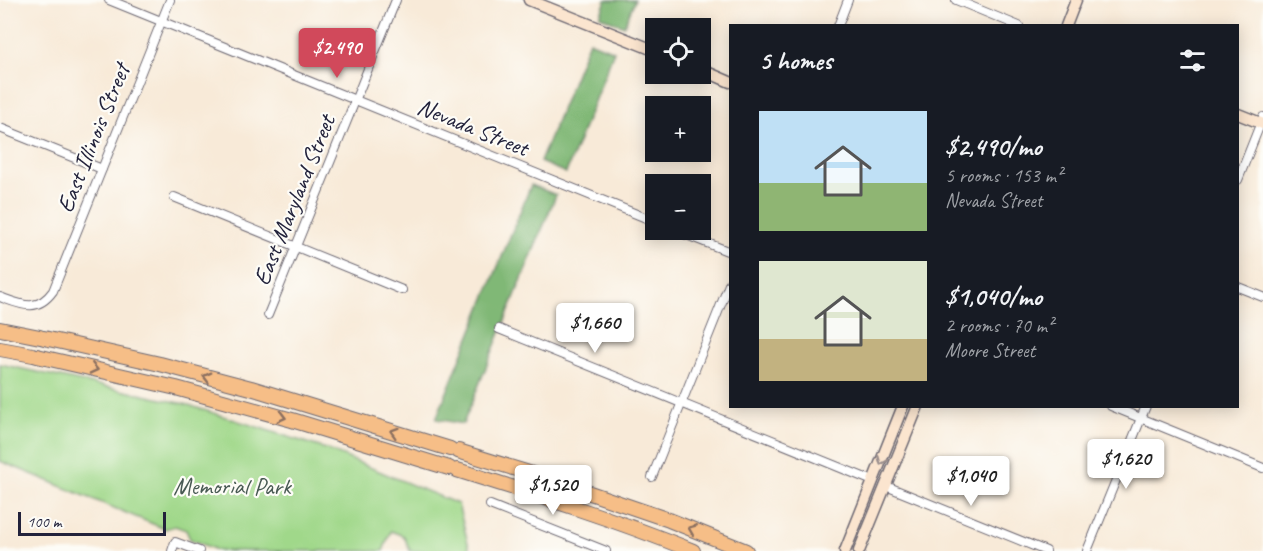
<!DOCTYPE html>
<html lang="en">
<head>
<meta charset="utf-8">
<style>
	:root { --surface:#171b24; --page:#20242c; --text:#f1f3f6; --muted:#9ea1a6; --accent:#d1495b }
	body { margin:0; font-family:Caveat,sans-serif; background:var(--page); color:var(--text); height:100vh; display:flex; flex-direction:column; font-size:22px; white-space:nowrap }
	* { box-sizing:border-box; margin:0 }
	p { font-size:20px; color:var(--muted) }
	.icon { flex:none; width:33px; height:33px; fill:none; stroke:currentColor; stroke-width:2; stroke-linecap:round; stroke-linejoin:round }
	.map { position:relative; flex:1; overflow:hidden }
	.details { position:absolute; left:729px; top:24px; width:510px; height:384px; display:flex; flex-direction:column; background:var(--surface); border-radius:0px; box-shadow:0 3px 15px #0003 }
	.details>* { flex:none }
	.fabs { position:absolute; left:645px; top:18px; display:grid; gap:12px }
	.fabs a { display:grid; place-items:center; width:66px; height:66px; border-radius:0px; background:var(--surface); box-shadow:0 3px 15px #0003; font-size:30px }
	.scale { position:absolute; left:18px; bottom:15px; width:148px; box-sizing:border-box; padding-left:6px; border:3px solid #22223b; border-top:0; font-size:16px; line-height:21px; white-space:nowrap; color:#22223b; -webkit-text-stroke:4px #fdfcf7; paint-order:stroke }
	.price { position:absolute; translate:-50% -51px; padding:0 14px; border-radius:6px; background:#fff; color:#222; font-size:20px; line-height:39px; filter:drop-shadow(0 2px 3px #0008) }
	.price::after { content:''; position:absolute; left:50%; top:36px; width:18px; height:14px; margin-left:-9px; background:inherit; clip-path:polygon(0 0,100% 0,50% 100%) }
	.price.active { background:var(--accent); color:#fff }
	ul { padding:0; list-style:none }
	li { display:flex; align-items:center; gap:18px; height:150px; padding:0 30px }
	li span { display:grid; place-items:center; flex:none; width:168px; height:120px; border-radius:0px; color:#555 }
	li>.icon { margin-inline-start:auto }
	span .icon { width:72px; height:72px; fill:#fffc; stroke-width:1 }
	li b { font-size:26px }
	h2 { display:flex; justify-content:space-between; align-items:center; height:72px; padding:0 30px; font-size:26px }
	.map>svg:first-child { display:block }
	.green { fill:#a0d88a; stroke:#617d62; stroke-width:1.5 }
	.forest { fill:#80b876; stroke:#516d58; stroke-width:1.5 }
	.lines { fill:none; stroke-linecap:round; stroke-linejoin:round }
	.street-casing { stroke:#6d6872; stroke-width:10 }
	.secondary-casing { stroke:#6d6872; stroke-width:13 }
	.highway-casing { stroke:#6d6872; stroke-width:16 }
	.street { stroke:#fff; stroke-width:8 }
	.secondary { stroke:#fbe5cf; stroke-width:10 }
	.highway { stroke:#f6be87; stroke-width:14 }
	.oneway { stroke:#8c7061 }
	.oneway2 { stroke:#998d8c }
	.labels { text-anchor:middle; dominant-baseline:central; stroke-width:4.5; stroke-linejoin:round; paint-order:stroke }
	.street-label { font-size:24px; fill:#22223b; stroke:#fdfcf7 }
	.park-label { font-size:24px; fill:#485953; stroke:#fdfcf7 }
</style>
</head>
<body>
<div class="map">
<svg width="1263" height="551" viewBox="0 0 1263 551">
	<rect width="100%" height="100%" fill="#fdfcf7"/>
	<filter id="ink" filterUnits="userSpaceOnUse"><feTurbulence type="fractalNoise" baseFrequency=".0167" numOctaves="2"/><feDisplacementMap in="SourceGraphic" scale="12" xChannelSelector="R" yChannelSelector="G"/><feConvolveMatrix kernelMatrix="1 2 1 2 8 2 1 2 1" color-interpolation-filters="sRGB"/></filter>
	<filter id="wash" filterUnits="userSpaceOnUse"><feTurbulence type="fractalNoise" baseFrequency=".008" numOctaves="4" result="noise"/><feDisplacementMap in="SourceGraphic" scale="24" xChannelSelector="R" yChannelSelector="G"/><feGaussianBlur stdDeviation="1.35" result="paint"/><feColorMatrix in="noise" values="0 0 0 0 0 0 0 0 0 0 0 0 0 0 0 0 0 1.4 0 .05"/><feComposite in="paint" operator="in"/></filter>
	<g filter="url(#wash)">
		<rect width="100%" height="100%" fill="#f8ead8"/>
		<polygon class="green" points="0,364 185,404 326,449 458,504 470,551 410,551 404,536 391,531 383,551 219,551 190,539 186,530 175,526 165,529 0,461"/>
		<g class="forest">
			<polygon points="606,0 635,0 624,26 600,16"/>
			<polygon points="589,41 614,51 566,173 540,162"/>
			<polygon points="531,185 556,195 463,424 436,419"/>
		</g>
	</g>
	<g filter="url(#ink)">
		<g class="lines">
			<defs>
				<g id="street">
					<polyline points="109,0 656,222"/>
					<polyline points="956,0 1019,26"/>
					<polyline points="838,26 848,0"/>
					<polyline points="0,128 102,169"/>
					<polyline points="1238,180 1263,117"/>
					<polyline points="174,197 402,290"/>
					<polyline points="674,230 730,252"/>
					<polyline points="1238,287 1263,297"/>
					<path d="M0,297c22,8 37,16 53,-6l117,-291"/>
					<polyline points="268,315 396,0"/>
					<polyline points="499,329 873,481"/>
					<polyline points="1111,406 1263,468"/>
					<polyline points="652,477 730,282"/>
					<polyline points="886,486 1046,551"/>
					<polyline points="490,505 606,551"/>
					<polyline points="172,551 175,542 199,551"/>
					<polyline points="1087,551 1146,406"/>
				</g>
				<g id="secondary">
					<polyline points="529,0 656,51"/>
					<polyline points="1066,26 1076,0"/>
					<polyline points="700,69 730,82"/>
					<polyline points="1238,114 1263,124"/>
					<polyline points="845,551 903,406"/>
					<polyline points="859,551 918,406"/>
				</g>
				<g id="highway">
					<polyline points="0,329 40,337"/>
					<polyline points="44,338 160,364 251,388 450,449"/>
					<polyline points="0,349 33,355"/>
					<polyline points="37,356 176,388 292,420 449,468"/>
					<polyline points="458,451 555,481 669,520 746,551"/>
					<path d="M457,470c80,25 160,50 236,81"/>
				</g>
			</defs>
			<use href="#street" class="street-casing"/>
			<use href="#secondary" class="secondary-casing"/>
			<use href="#highway" class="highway-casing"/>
			<use href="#street" class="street"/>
			<use href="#secondary" class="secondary"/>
			<use href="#highway" class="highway"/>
		</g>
		<defs><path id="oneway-chevron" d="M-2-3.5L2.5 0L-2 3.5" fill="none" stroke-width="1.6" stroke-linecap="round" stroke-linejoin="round" transform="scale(1.5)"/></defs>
		<g class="oneway">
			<use href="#oneway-chevron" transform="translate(94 369) rotate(13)"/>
			<use href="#oneway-chevron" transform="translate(207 377) rotate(-165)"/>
			<use href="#oneway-chevron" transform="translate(282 417) rotate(15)"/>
			<use href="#oneway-chevron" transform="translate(394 432) rotate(-163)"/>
			<use href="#oneway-chevron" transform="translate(692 529) rotate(-158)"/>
		</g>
		<use class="oneway2" href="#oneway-chevron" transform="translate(882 461) rotate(112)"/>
	</g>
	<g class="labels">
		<g class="street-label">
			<text transform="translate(473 127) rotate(22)">Nevada Street</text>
			<text transform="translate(93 138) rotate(-68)">East Illinois Street</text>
			<text transform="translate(294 200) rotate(-68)">East Maryland Street</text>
		</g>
		<g class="park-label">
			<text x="232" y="486">Memorial Park</text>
		</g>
	</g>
</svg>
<div class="fabs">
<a><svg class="icon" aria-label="locate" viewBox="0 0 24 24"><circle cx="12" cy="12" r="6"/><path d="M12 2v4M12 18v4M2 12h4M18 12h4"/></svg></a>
<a>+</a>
<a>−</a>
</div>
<div class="scale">100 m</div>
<b class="price active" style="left:337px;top:79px">$2,490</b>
<b class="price" style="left:595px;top:354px">$1,660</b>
<b class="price" style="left:1126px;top:490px">$1,620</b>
<b class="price" style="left:971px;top:507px">$1,040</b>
<b class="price" style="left:553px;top:516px">$1,520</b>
<section class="details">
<h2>5 homes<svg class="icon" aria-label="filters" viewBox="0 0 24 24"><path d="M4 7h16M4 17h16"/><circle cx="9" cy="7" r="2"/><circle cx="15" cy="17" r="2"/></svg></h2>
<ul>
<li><span style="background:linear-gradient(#bfe0f5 60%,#8fb573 0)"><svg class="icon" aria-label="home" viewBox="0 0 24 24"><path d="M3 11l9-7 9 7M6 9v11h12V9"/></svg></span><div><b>$2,490/mo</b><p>5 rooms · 153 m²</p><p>Nevada Street</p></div></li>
<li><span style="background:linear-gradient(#dfe7d0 65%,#c2b280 0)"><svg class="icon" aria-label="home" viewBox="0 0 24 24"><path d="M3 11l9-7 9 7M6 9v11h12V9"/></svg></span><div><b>$1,040/mo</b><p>2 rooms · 70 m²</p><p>Moore Street</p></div></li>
</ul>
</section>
</div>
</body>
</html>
